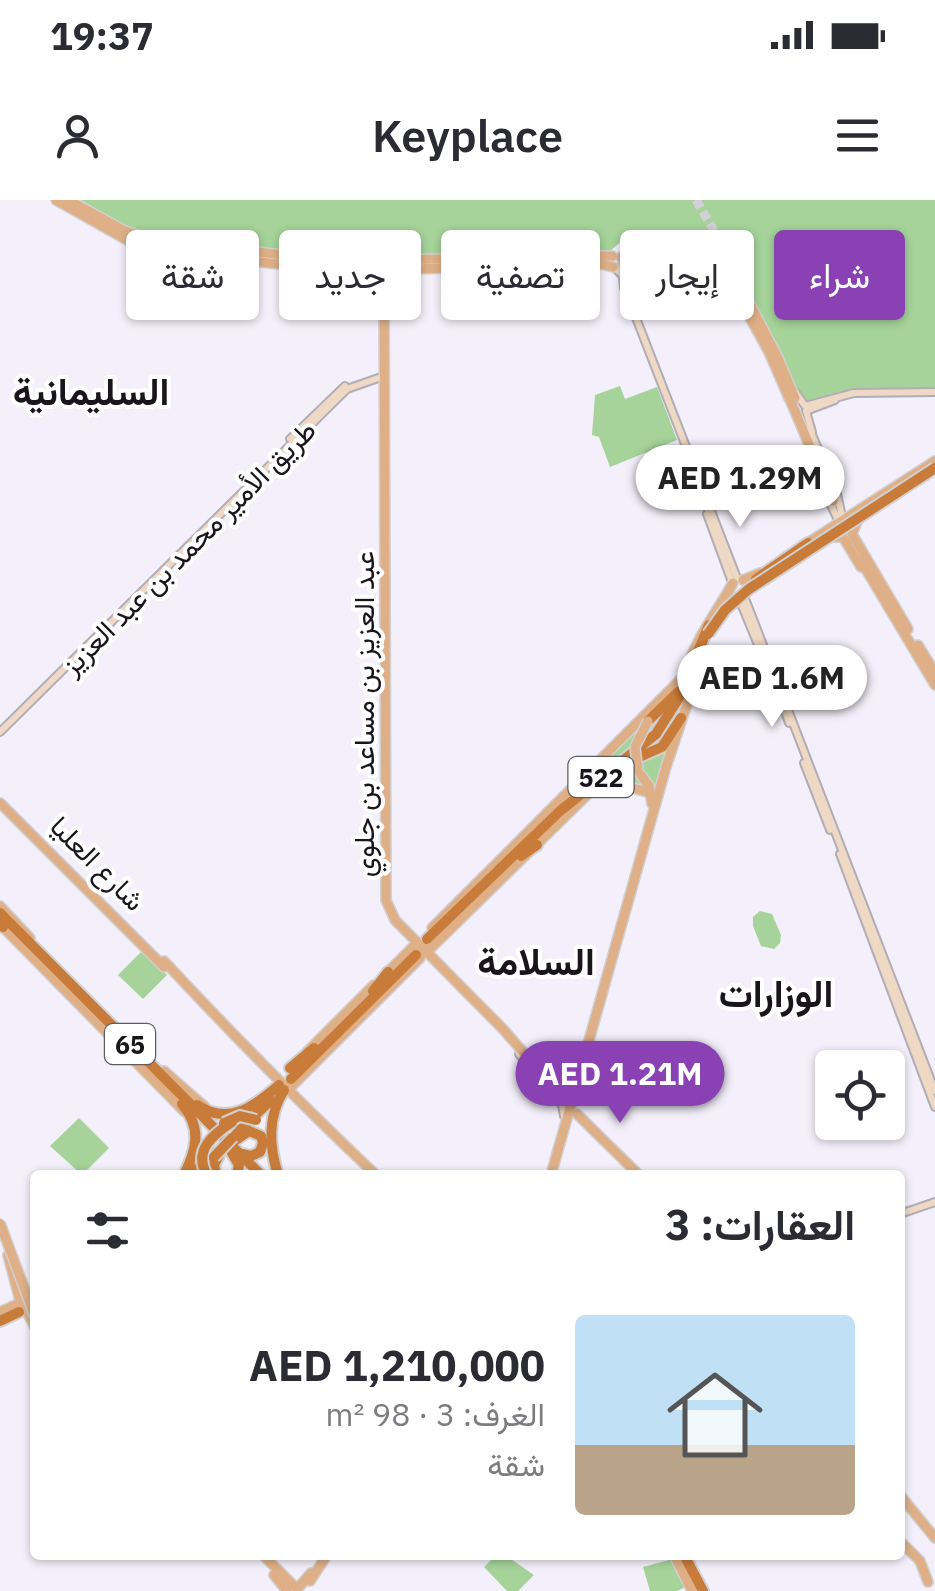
<!DOCTYPE html>
<html lang="ar">
<head>
<meta charset="utf-8">
<style>
	:root { --surface:#fff; --page:#f7f7f7; --text:#2b2b33; --muted:#7c7c81; --accent:#8941b4 }
	body { margin:0; font-family:"IBM Plex Sans",Vazirmatn,sans-serif; background:var(--page); color:var(--text); direction:rtl; height:100vh; display:flex; flex-direction:column; font-size:38px; white-space:nowrap }
	* { box-sizing:border-box; margin:0 }
	p { font-size:32px; color:var(--muted) }
	.icon { flex:none; width:55px; height:55px; fill:none; stroke:currentColor; stroke-width:2; stroke-linecap:round; stroke-linejoin:round }
	.map { position:relative; flex:1; overflow:hidden; direction:ltr }
	.details { position:absolute; left:30px; top:970px; width:875px; height:390px; display:flex; flex-direction:column; background:var(--surface); border-radius:10px; box-shadow:0 2px 8px #0004; direction:rtl }
	.details>* { flex:none }
	.hud { position:absolute; left:30px; top:30px; width:875px; height:90px; direction:rtl; display:flex; gap:20px }
	.fabs { position:absolute; left:815px; top:850px; display:grid; gap:20px }
	.fabs a { display:grid; place-items:center; width:90px; height:90px; border-radius:10px; background:var(--surface); box-shadow:0 2px 8px #0004; font-size:50px }
	.price { position:absolute; translate:-50% -85px; padding:0 22px; border-radius:35px; background:#fff; color:#222; font-size:32px; line-height:65px; filter:drop-shadow(0 2px 5px #0008) }
	.price::after { content:''; position:absolute; left:50%; top:60px; width:30px; height:22px; margin-left:-15px; background:inherit; clip-path:polygon(0 0,100% 0,50% 100%) }
	.price.current { background:var(--accent); color:#fff }
	ul { padding:0; list-style:none }
	li { display:flex; align-items:center; gap:30px; height:250px; padding:0 50px }
	li span { display:grid; place-items:center; flex:none; width:280px; height:200px; border-radius:10px; color:#555 }
	li>.icon { margin-inline-start:auto }
	span .icon { width:120px; height:120px; fill:#fffc; stroke-width:1 }
	li b { font-size:42px }
	h2 { display:flex; justify-content:space-between; align-items:center; height:120px; padding:0 50px; font-size:42px }
	.tag { padding:0 35px; border-radius:10px; background:var(--surface); box-shadow:0 2px 8px #0004; font-size:35px; line-height:90px }
	.tag.current { background:var(--accent); color:#fff }
	.status { display:flex; justify-content:space-between; align-items:center; height:70px; padding:0 50px; background:var(--surface); direction:ltr }
	.status svg { height:28px; fill:currentColor }
	header { display:flex; justify-content:space-between; align-items:center; height:130px; padding:0 50px; background:var(--surface); font-size:45px; font-weight:600 }
	.map>svg:first-child { display:block }
	.green { fill:#a5d399 }
	.lines { fill:none; stroke-linecap:round; stroke-linejoin:round }
	.primary-tunnel { stroke:#d3cfd9; stroke-width:9; stroke-dasharray:9 4.5; stroke-linecap:butt }
	.secondary-casing { stroke:#b0adb7; stroke-width:10 }
	.primary-casing { stroke:#d1d0d1; stroke-width:12 }
	.motorway-casing { stroke:#d1d0d1; stroke-width:14 }
	.secondary { stroke:#efd8c4; stroke-width:6 }
	.primary { stroke:#dfb088; stroke-width:9 }
	.motorway { stroke:#c97c39; stroke-width:10 }
	.primary-bridge-casing { stroke:#d1d0d1; stroke-width:12; stroke-linecap:butt }
	.motorway-bridge-casing { stroke:#d1d0d1; stroke-width:14; stroke-linecap:butt }
	.primary-bridge { stroke:#dfb088; stroke-width:9 }
	.motorway-bridge { stroke:#c97c39; stroke-width:10 }
	.labels { text-anchor:middle; dominant-baseline:central; stroke-width:8; stroke-linejoin:round; paint-order:stroke }
	.shield { fill:#fff; stroke:#5d5c5f; stroke-width:2.5 }
	.shield-label { font-size:25px; font-weight:bold; fill:#18161a }
	.street-label { font-size:28px; fill:#18161a; stroke:#fff }
	.district-label { font-size:38px; font-weight:bold; fill:#18161a; stroke:#fff }
</style>
</head>
<body>
<div class="status"><b>19:37</b><svg viewBox="0 0 49 12"><path d="M0 12V9h3v3zM5 12V6h3v6zM10 12V3h3v9zM15 12V0h3v12zM26 1h20v11H26zM47 4h2v5h-2z"/></svg></div>
<header><svg class="icon" aria-label="menu" viewBox="0 0 24 24"><path d="M4 6h16M4 12h16M4 18h16"/></svg>Keyplace<svg class="icon" aria-label="person" viewBox="0 0 24 24"><circle cx="12" cy="8" r="4"/><path d="M4 21q1-7 8-7t8 7"/></svg></header>
<div class="map">
<svg width="935" height="1391" viewBox="0 0 935 1391">
	<rect width="100%" height="100%" fill="#f4f0fb"/>
	<g class="green">
		<polygon points="81,0 935,0 935,190 863,190 802,203 778,145 751,98 743,73 718,49 704,52 675,43 638,47 626,37 607,54 395,57 394,54 351,58 152,34 129,28"/>
		<polygon points="620,186 625,199 657,187 677,240 610,267 599,237 592,235 595,195"/>
		<polygon points="680,491 655,592 606,579 579,586"/>
		<polygon points="760,711 772,714 781,735 780,743 774,749 761,746 753,726 753,717"/>
		<polygon points="143,750 167,775 143,799 118,775"/>
		<polygon points="79,918 109,948 82,975 50,946"/>
		<polygon points="496,1355 505,1355 534,1375 518,1391 507,1391 484,1367"/>
		<polygon points="673,1359 688,1386 677,1391 650,1391 643,1367"/>
	</g>
	<g class="lines">
		<polyline class="primary-tunnel" points="696,0 716,34 733,80"/>
		<defs>
			<g id="secondary">
				<polyline points="203,50 304,62"/>
				<polyline points="641,59 629,74 631,105 737,378"/>
				<polyline points="392,64 459,63"/>
				<polyline points="615,68 623,76 624,88"/>
				<polyline points="796,193 805,206 854,193 935,192"/>
				<polyline points="810,230 837,294 843,321"/>
				<polyline points="812,232 806,211 835,200"/>
				<polyline points="290,239 345,186"/>
				<polyline points="684,250 711,317"/>
				<polyline points="826,295 840,324"/>
				<polyline points="707,314 733,385"/>
				<polyline points="740,401 768,469"/>
				<polyline points="746,401 935,891"/>
				<polyline points="773,478 789,523"/>
				<polyline points="0,532 347,189 384,176"/>
				<polyline points="804,563 830,630"/>
				<polyline points="840,654 935,907"/>
				<polyline points="519,854 562,905 564,916"/>
				<polyline points="900,1014 935,1002"/>
			</g>
			<g id="primary">
				<polyline points="56,0 129,41 172,50 269,63 320,68 410,69 601,64 613,67"/>
				<polyline points="68,0 125,31 146,38 330,61 612,56"/>
				<polyline points="706,55 730,63 743,82"/>
				<polyline points="621,57 643,53"/>
				<polyline points="623,63 676,50 717,64 727,76 769,152 789,198"/>
				<polyline points="396,68 387,70 384,75 386,700 395,720 503,829 563,898"/>
				<polyline points="737,79 778,158 795,198"/>
				<polyline points="788,195 833,301"/>
				<polyline points="858,319 852,334 908,429"/>
				<polyline points="830,337 843,337 861,367"/>
				<polyline points="803,346 935,261"/>
				<polyline points="861,361 935,485"/>
				<polyline points="743,380 760,373"/>
				<polyline points="918,445 935,473"/>
				<path d="M687,467c13,-36 29,-53 46,-84"/>
				<polyline points="638,571 649,586 652,604"/>
				<polyline points="598,584 607,581 647,592 652,596"/>
				<polyline points="0,603 164,767"/>
				<polyline points="0,706 30,738"/>
				<polyline points="0,724 185,912"/>
				<polyline points="432,728 682,478"/>
				<polyline points="421,748 431,748 587,595"/>
				<path d="M164,761c69,74 139,145 212,214"/>
				<polyline points="385,775 413,747 422,750"/>
				<polyline points="307,852 374,785"/>
				<polyline points="164,871 205,907"/>
				<polyline points="287,886 291,887 420,758 421,753"/>
				<polyline points="577,914 639,975"/>
				<polyline points="551,975 666,567 697,474"/>
				<polyline points="8,1055 19,1097 35,1127"/>
				<polyline points="0,1112 24,1101"/>
				<polyline points="900,1295 935,1338"/>
				<polyline points="900,1341 920,1361 928,1382"/>
				<polyline points="263,1355 295,1387 299,1387 311,1373"/>
				<polyline points="674,1355 692,1391"/>
				<polyline points="274,1375 287,1391"/>
				<polyline points="310,1381 327,1355"/>
			</g>
			<g id="motorway">
				<polyline points="756,379 808,343"/>
				<polyline points="695,479 699,460"/>
				<polyline points="648,521 678,492"/>
				<polyline points="630,561 662,547 681,518"/>
				<polyline points="521,656 537,645"/>
				<polyline points="0,713 261,975"/>
				<polyline points="0,723 3,727"/>
				<polyline points="427,739 560,611 656,534 680,496 709,425"/>
				<polyline points="373,791 388,772"/>
				<polyline points="290,868 314,848"/>
				<polyline points="291,879 416,755"/>
				<path d="M182,904c20,24 15,45 2,71"/>
				<path d="M197,905c31,21 57,2 82,-20"/>
				<polyline points="237,933 271,900"/>
				<polyline points="234,941 249,931 261,936 263,943 260,952 251,956 242,954"/>
				<polyline points="232,953 239,965 237,975"/>
				<polyline points="190,975 212,954"/>
				<polyline points="216,975 214,965 219,955"/>
				<path d="M278,975c-9,-29 -11,-58 6,-85"/>
				<polyline points="34,1100 35,1099"/>
				<polyline points="0,1121 19,1112"/>
				<polyline points="684,1355 703,1391"/>
			</g>
		</defs>
		<use href="#secondary" class="secondary-casing"/>
		<use href="#primary" class="primary-casing"/>
		<use href="#motorway" class="motorway-casing"/>
		<use href="#secondary" class="secondary"/>
		<use href="#primary" class="primary"/>
		<use href="#motorway" class="motorway"/>
		<defs>
			<g id="primary-bridge">
				<polyline points="638,571 635,547 648,521"/>
				<polyline points="0,1023 35,1117"/>
			</g>
			<g id="motorway-bridge">
				<polyline points="708,434 725,410 749,389 935,268"/>
				<polyline points="224,923 240,916 256,920"/>
				<polyline points="214,957 233,937"/>
				<path d="M207,975c-14,-24 5,-40 25,-53"/>
			</g>
		</defs>
		<use href="#primary-bridge" class="primary-bridge-casing"/>
		<use href="#motorway-bridge" class="motorway-bridge-casing"/>
		<use href="#primary-bridge" class="primary-bridge"/>
		<use href="#motorway-bridge" class="motorway-bridge"/>
	</g>
	<g class="labels">
		<g class="shield">
			<rect x="568.5" y="557" width="65" height="40" rx="8"/>
			<rect x="105" y="824" width="50" height="40" rx="8"/>
		</g>
		<g class="shield-label">
			<text x="601" y="577">522</text>
			<text x="130" y="844">65</text>
		</g>
		<g class="street-label">
			<text transform="translate(188 347) rotate(-45)">طريق الأمير محمد بن عبد العزيز</text>
			<text transform="translate(363 514) rotate(-90)">عبد العزيز بن مساعد بن جلوي</text>
			<text transform="translate(98 663) rotate(45)">شارع العليا</text>
		</g>
		<g class="district-label">
			<text x="91" y="190">السليمانية</text>
			<text x="536" y="760">السلامة</text>
			<text x="776" y="792">الوزارات</text>
		</g>
	</g>
</svg>
<div class="fabs">
<a><svg class="icon" aria-label="locate" viewBox="0 0 24 24"><circle cx="12" cy="12" r="6"/><path d="M12 2v4M12 18v4M2 12h4M18 12h4"/></svg></a>
</div>
<b class="price" style="left:740px;top:330px">AED 1.29M</b>
<b class="price" style="left:772px;top:530px">AED 1.6M</b>
<b class="price current" style="left:620px;top:926px">AED 1.21M</b>
<div class="hud">
<a class="tag current">شراء</a>
<a class="tag">إيجار</a>
<a class="tag">تصفية</a>
<a class="tag">جديد</a>
<a class="tag">شقة</a>
</div>
<section class="details">
<h2>العقارات: 3<svg class="icon" aria-label="filters" viewBox="0 0 24 24"><path d="M4 7h16M4 17h16"/><circle cx="9" cy="7" r="2"/><circle cx="15" cy="17" r="2"/></svg></h2>
<ul>
<li><span style="background:linear-gradient(#bfe0f5 65%,#b9a48a 0)"><svg class="icon" aria-label="home" viewBox="0 0 24 24"><path d="M3 11l9-7 9 7M6 9v11h12V9"/></svg></span><div><b>AED 1,210,000</b><p>الغرف: 3 · 98 m²</p><p>شقة</p></div></li>
</ul>
</section>
</div>
</body>
</html>
